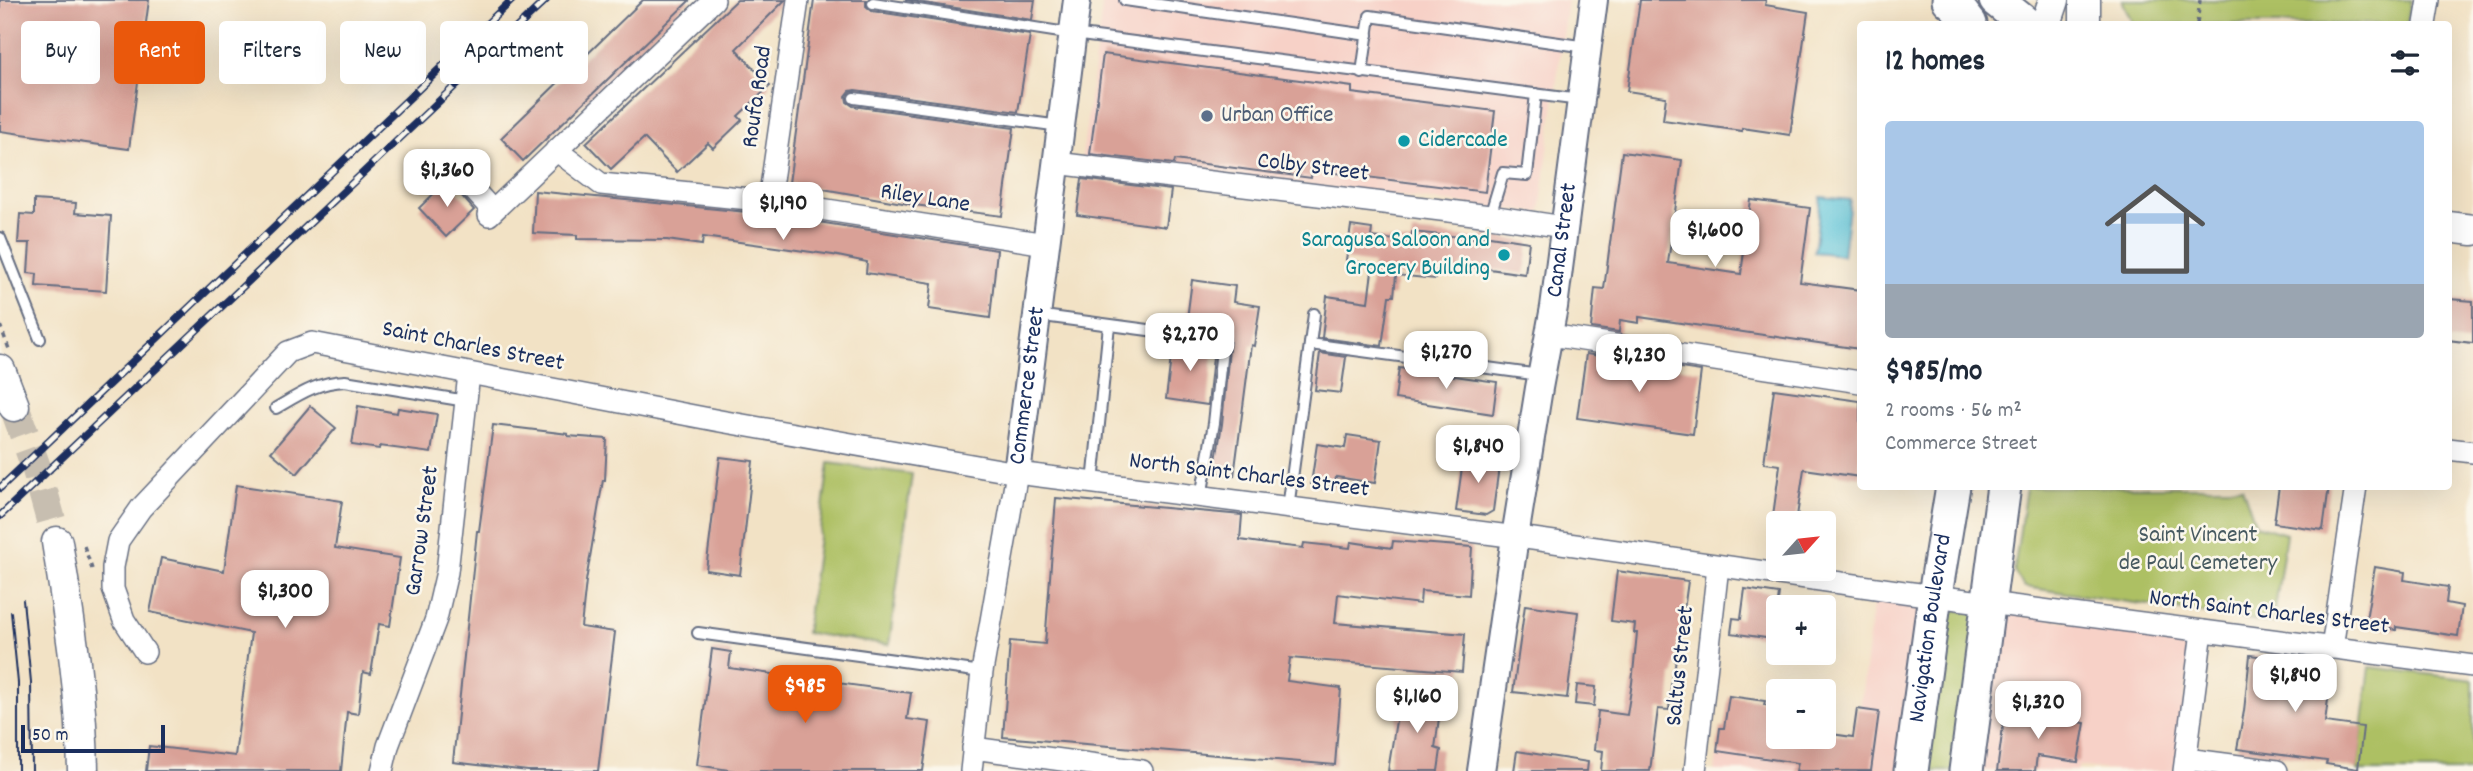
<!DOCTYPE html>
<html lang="en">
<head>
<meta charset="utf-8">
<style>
	:root { --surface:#fff; --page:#f2f2f3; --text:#1f2937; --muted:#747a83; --accent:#ea580c }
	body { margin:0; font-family:Dekko,sans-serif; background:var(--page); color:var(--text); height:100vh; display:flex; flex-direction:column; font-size:26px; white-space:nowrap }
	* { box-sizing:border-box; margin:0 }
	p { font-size:23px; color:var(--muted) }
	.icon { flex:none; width:38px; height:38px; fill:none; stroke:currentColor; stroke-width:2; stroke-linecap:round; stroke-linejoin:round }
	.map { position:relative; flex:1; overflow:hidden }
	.drawer { position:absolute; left:1857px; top:21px; width:595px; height:469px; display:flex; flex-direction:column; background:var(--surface); border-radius:7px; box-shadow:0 7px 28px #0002 }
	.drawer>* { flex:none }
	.hud { position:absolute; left:21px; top:21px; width:665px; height:63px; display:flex; gap:14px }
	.needle { width:46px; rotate:63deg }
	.fabs { position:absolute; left:1766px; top:511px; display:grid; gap:14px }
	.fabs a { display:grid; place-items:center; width:70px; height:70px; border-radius:7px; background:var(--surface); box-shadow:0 7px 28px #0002; font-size:35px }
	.scale { position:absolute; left:21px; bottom:18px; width:144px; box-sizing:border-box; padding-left:7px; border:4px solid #1b2f5e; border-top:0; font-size:19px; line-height:24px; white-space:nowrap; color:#1b2f5e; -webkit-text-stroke:5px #fbf7ec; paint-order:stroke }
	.price { position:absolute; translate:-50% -60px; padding:0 16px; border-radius:14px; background:#fff; color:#222; font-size:23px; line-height:46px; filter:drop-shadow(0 2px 4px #0008) }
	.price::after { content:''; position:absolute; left:50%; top:42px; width:21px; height:16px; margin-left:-10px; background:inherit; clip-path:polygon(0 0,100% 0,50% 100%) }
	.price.active { background:var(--accent); color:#fff }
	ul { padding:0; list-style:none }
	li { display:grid; align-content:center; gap:14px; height:371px; padding:0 28px }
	li span { display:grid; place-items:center; height:217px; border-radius:7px; color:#555 }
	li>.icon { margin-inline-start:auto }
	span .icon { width:126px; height:126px; fill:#fffc; stroke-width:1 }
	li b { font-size:30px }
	h2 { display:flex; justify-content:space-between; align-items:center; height:84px; padding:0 28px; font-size:30px }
	.chip { padding:0 24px; border-radius:7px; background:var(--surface); box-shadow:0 7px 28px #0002; font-size:24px; line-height:63px }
	.chip.active { background:var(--accent); color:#fff }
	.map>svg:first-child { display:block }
	.built { fill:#f7d1c7 }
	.green { fill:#adc064; stroke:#647861; stroke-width:2 }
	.water { fill:#5dc5da; stroke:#3c7a9c; stroke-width:2 }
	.building { fill:#d9a197 }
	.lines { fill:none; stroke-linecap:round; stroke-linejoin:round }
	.secondary-tunnel { stroke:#c7beb0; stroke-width:30; stroke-dasharray:30 15; stroke-linecap:butt }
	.service-casing { stroke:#666e82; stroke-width:14 }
	.minor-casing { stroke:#666e82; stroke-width:24 }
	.tertiary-casing { stroke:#666e82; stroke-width:30 }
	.secondary-casing { stroke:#666e82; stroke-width:33 }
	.primary-casing { stroke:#666e82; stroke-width:37 }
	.path { stroke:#666e82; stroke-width:3.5; stroke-dasharray:5 5; stroke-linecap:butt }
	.service { stroke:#fff; stroke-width:10 }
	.minor { stroke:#fff; stroke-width:21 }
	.tertiary { stroke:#fff; stroke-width:26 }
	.secondary { stroke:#fff; stroke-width:30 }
	.primary { stroke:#fff; stroke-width:33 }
	.tram { stroke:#1b2f5e; stroke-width:2 }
	.rail-casing { stroke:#1b2f5e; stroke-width:8 }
	.rail { stroke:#fbf7ec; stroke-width:5; stroke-dasharray:16; stroke-linecap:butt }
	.service-dot { fill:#5c6f8a; stroke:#fbf7ec; stroke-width:2.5 }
	.culture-dot { fill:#0f9aa8; stroke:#fbf7ec; stroke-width:2.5 }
	.labels { text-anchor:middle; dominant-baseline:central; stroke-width:5; stroke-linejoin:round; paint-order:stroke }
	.street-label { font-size:24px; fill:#1b2f5e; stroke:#fbf7ec }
	.service-label { font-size:24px; fill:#4e5e75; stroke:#fbf7ec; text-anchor:start }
	.culture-label { font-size:24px; fill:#0d838f; stroke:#fbf7ec; text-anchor:start }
	.park-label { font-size:24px; fill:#475a60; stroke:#fbf7ec }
</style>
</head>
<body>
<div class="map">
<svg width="2473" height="771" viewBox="0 0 2473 771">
	<rect width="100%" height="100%" fill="#fbf7ec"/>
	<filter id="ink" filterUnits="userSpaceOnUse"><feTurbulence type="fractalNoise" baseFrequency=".0143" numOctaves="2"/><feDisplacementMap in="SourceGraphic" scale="14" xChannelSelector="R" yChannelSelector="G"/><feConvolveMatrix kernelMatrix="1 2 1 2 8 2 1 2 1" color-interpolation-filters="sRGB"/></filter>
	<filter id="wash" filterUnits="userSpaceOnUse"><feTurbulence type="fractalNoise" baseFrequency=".00686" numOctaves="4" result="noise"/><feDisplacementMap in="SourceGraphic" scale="28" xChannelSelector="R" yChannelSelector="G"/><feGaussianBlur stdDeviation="1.57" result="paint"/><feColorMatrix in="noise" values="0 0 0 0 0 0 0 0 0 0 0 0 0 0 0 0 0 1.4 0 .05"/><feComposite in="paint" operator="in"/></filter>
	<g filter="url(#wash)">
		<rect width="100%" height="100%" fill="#f2e2c5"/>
		<g class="built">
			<polygon points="1103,0 1567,0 1540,213 1082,158"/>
			<polygon points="1874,597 2192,637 2176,771 2115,771 2079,766 2078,771 1715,771 1720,728 1778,734 1778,737 1824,737 1824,733 1853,737 1857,709 1860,709"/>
		</g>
		<g class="green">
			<polygon points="2122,0 2411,0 2407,24 2129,24 2132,22"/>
			<polygon points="829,463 912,474 889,645 806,633"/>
			<polygon points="2026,487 2242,487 2256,525 2286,534 2273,623 2025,587 2014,572"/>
			<polygon points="1940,608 1977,613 1957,771 1919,771"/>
			<polygon points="2370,667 2473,680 2473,771 2357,771"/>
		</g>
		<polygon class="water" points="1821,197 1850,200 1843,255 1814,252"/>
		<g id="blocks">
			<g class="building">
				<polygon points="0,0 149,0 129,149 0,131"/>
				<polygon points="643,0 690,0 523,161 501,138"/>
				<polygon points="737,0 785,0 736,49 770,86 738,116 742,120 713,148 708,143 677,172 644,138 611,169 586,143"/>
				<polygon points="814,0 866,0 866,6 872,11 1030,35 1018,112 855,90 850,91 846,96 847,102 853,106 1014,128 1002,216 914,205 789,183"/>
				<polygon points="905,0 1035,0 1032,20"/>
				<polygon points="1640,0 1766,0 1765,5 1808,12 1790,135 1742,128 1742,131 1663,120 1666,97 1627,91"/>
				<polygon points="1103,54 1352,87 1352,93 1495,111 1485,192 1312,170 1311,178 1175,160 1174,164 1090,154"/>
				<polygon points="1622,152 1682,160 1668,263 1741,274 1751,200 1810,208 1800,282 1860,290 1860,349 1639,317 1639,323 1620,320 1619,332 1591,328 1595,288 1604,289"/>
				<polygon points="1082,179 1171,190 1166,227 1077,215"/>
				<polygon points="448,180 474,210 446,237 419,208"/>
				<polygon points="535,191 767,214 997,250 990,318 929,309 932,283 866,273 867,262 833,255 703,237 702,245 667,240 577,239 577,235 533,233"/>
				<polygon points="34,200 76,203 75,213 111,216 106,291 36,286 37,274 28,273 30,243 18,243 20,214 34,215"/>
				<polygon points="1351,226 1372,229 1371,237 1411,242 1412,232 1482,239 1483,235 1529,242 1525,274 1461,265 1460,274 1436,270 1435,279 1396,275 1394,296 1389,296 1382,346 1322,338 1327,296 1368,302 1373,264 1346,260"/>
				<polygon points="1192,280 1235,286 1233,302 1260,306 1254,346 1251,345 1234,476 1214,472 1222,424 1230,338 1224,332 1186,327"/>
				<polygon points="2449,299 2473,301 2473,343 2448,340"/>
				<polygon points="1173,341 1214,347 1208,405 1166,399"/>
				<polygon points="1320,353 1346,357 1341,393 1315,390"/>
				<polygon points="1586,354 1701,371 1693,434 1577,418"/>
				<polygon points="1399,368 1497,382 1493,414 1395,399"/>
				<polygon points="1774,389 1860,401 1860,477 1804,469 1796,523 1772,523 1780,465 1764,463"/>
				<polygon points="310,406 336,428 297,474 271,452"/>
				<polygon points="358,406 397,413 398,408 437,414 431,453 380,446 379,449 352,445"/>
				<polygon points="493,425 568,434 568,436 607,439 605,480 603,480 586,581 581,627 615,632 598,771 528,771 453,762 477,531 479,531"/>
				<polygon points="1347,435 1381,440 1375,483 1336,477 1334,487 1311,484 1317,444 1345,448"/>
				<polygon points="1464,453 1500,459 1493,511 1486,515 1456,511"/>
				<polygon points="720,457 753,461 740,575 706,570"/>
				<polygon points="236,485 342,501 335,548 400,558 390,626 379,624 371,674 363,672 358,714 347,712 341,771 146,771 149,746 235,756 251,633 150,612 161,558 224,571"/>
				<polygon points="2279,486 2329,486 2323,530 2274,523"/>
				<polygon points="1056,498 1242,515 1240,540 1267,544 1303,548 1304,543 1350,548 1351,542 1392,548 1393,541 1472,547 1469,595 1421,591 1420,604 1338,594 1335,623 1465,634 1462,672 1290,658 1287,681 1341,688 1335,765 1003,737 1010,641 1045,644"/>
				<polygon points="2375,567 2405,572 2404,580 2448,587 2446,603 2462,606 2458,636 2396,627 2396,630 2365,625"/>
				<polygon points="1617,571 1688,581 1680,639 1678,638 1674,675 1672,675 1669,710 1658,709 1650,771 1601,771 1603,751 1594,750 1598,711 1627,715 1632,683 1637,633 1634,633 1635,624 1611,621"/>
				<polygon points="1745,589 1779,594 1773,639 1731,633 1733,618 1741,619"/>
				<polygon points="1525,605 1578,612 1567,698 1513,692"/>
				<polygon points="712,649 731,652 729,668 911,693 907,719 930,722 923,771 735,771 697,765"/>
				<polygon points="2250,655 2304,662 2303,665 2332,669 2325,722 2363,727 2358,769 2326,764 2327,761 2237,749 2244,711"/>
				<polygon points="1577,685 1596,687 1594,706 1575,704"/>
				<polygon points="1400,696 1448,703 1446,718 1439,718 1435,748 1441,750 1438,771 1388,771"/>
				<polygon points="1729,696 1765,701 1764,705 1778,707 1778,737 1824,737 1824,733 1853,737 1857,709 1879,712 1871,771 1796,771 1798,763 1717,751 1720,728 1724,728"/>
				<polygon points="2005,712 2085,723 2078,762 2037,756 2035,771 1997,771"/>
				<polygon points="1517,751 1588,762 1587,771 1514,771"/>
			</g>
		</g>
	</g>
	<g filter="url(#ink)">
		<use href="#blocks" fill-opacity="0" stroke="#666e82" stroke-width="2"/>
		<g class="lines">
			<polyline class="secondary-tunnel" points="14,406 37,470 57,542"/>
			<defs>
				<g id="service">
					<polyline points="1125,0 1368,35"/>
					<polyline points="873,3 1073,34 1580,100"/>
					<polyline points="1362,73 1370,16 1587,47"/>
					<polyline points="854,98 1060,126"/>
					<polyline points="1490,216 1503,173 1527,175 1536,94"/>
					<polyline points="0,238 40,339"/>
					<polyline points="1036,315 1223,340 1214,423 1201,497"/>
					<polyline points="1310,344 1540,375"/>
					<path d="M276,408c24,-14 42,-26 69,-27l121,20"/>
					<polyline points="1093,483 1109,325"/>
					<polyline points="1288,508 1314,314"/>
					<polyline points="698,633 982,672"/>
				</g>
				<g id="minor">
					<polyline points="2425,24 2429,0"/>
					<polyline points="556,150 601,184 769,201 1046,244"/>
					<polyline points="1056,163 1490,216 1564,227"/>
					<polyline points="461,176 493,211"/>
					<polyline points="769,201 798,0"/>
					<polyline points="489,215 714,0"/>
					<polyline points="1550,335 1860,382"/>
					<polyline points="2448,449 2473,452"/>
					<polyline points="2332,648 2356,486"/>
					<polyline points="145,652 124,620 113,589 113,567 118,541 141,508 288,352 312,343 720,421 1017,473 1533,539 1904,592 2473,666"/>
					<polyline points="973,748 1142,771"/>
					<polyline points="2186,759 2277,771"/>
					<polyline points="382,771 388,746 436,619 447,572 469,374"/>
					<polyline points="971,771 982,672 1017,473"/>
					<polyline points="1695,771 1718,566"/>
					<polyline points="2184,771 2202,631"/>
				</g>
				<g id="tertiary">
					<path id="s1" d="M1017,473l60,-473"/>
					<path id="s2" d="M1481,771l34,-234 24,-149 15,-81 40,-307"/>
				</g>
				<g id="secondary">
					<polyline points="2085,0 2085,24"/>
					<polyline points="2046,24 2054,0"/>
					<polyline points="2448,227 2473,230"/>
					<polyline points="0,370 14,406"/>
					<path d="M57,542c12,76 25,152 26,229"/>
				</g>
				<g id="primary">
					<polyline points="1949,0 1956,6 1970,24"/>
					<polyline points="1996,0 2026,24"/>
					<path id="s3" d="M1911,771l24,-176 18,-109"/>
					<polyline points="1966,771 2004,486"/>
				</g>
			</defs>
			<use href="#service" class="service-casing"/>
			<use href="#minor" class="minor-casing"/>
			<use href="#tertiary" class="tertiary-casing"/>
			<use href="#secondary" class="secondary-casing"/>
			<use href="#primary" class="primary-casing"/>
			<g class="path">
				<polyline points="2197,24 2200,0"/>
				<polyline points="0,325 9,349"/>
				<polyline points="84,546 92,569"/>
			</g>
			<use href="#service" class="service"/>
			<use href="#minor" class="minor"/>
			<use href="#tertiary" class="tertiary"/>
			<use href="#secondary" class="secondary"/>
			<use href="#primary" class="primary"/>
			<g class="tram">
				<polyline points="23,600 31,682 32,771"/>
				<polyline points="11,612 18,683 18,771"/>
			</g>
			<defs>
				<g id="rail">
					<polyline points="0,488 512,0"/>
					<polyline points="0,516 546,0"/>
				</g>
			</defs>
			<use href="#rail" class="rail-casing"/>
			<use href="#rail" class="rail"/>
		</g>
	</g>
	<circle class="service-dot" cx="1207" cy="116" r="7"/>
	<g class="culture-dot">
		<circle cx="1404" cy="141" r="7"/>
		<circle cx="1504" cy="255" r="7"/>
	</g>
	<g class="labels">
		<g class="street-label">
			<text transform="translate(758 97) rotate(-82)">Roufa Road</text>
			<text transform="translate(1313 168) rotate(7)">Colby Street</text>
			<text transform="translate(925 199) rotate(9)">Riley Lane</text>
			<text stroke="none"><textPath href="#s2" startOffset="537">Canal Street</textPath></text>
			<text transform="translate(473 347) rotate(11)">Saint Charles Street</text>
			<text stroke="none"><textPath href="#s1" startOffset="88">Commerce Street</textPath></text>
			<text transform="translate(1249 476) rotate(7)">North Saint Charles Street</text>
			<text transform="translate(423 531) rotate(-82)">Garrow Street</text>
			<text transform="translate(2269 613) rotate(7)">North Saint Charles Street</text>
			<text stroke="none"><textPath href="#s3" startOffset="144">Navigation Boulevard</textPath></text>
			<text transform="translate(1681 666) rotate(-84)">Saltus Street</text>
		</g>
		<g class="service-label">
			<text x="1221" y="116">Urban Office</text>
		</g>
		<g class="culture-label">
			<text x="1418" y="141">Cidercade</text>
			<text x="1490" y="241" text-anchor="end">Saragusa Saloon and<tspan x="1490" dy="28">Grocery Building</tspan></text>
		</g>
		<g class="park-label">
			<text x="2198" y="536">Saint Vincent<tspan x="2198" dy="28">de Paul Cemetery</tspan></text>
		</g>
	</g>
</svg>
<div class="fabs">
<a><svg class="needle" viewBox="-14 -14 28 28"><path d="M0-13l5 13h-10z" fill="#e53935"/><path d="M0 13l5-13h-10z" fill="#747a83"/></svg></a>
<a>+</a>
<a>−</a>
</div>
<div class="scale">50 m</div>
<b class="price" style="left:447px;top:209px">$1,360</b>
<b class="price" style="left:783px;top:242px">$1,190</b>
<b class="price" style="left:1715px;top:269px">$1,600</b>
<b class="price" style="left:1190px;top:373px">$2,270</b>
<b class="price" style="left:1446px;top:391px">$1,270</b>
<b class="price" style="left:1639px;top:394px">$1,230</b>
<b class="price" style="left:1478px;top:485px">$1,840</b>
<b class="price" style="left:285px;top:630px">$1,300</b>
<b class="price" style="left:2295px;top:714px">$1,840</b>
<b class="price active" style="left:805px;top:725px">$985</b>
<b class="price" style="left:1417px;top:735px">$1,160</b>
<b class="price" style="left:2038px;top:741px">$1,320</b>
<div class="hud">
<a class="chip">Buy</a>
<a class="chip active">Rent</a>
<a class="chip">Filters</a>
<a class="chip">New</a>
<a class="chip">Apartment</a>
</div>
<section class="drawer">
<h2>12 homes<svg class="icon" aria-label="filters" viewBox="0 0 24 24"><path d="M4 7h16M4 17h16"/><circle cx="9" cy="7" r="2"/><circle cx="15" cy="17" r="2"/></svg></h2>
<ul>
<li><span style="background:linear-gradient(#a9c7e8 75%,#9aa5b1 0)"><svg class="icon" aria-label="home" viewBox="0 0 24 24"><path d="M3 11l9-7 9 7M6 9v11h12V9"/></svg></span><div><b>$985/mo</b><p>2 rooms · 56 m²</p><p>Commerce Street</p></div></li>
</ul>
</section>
</div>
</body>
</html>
